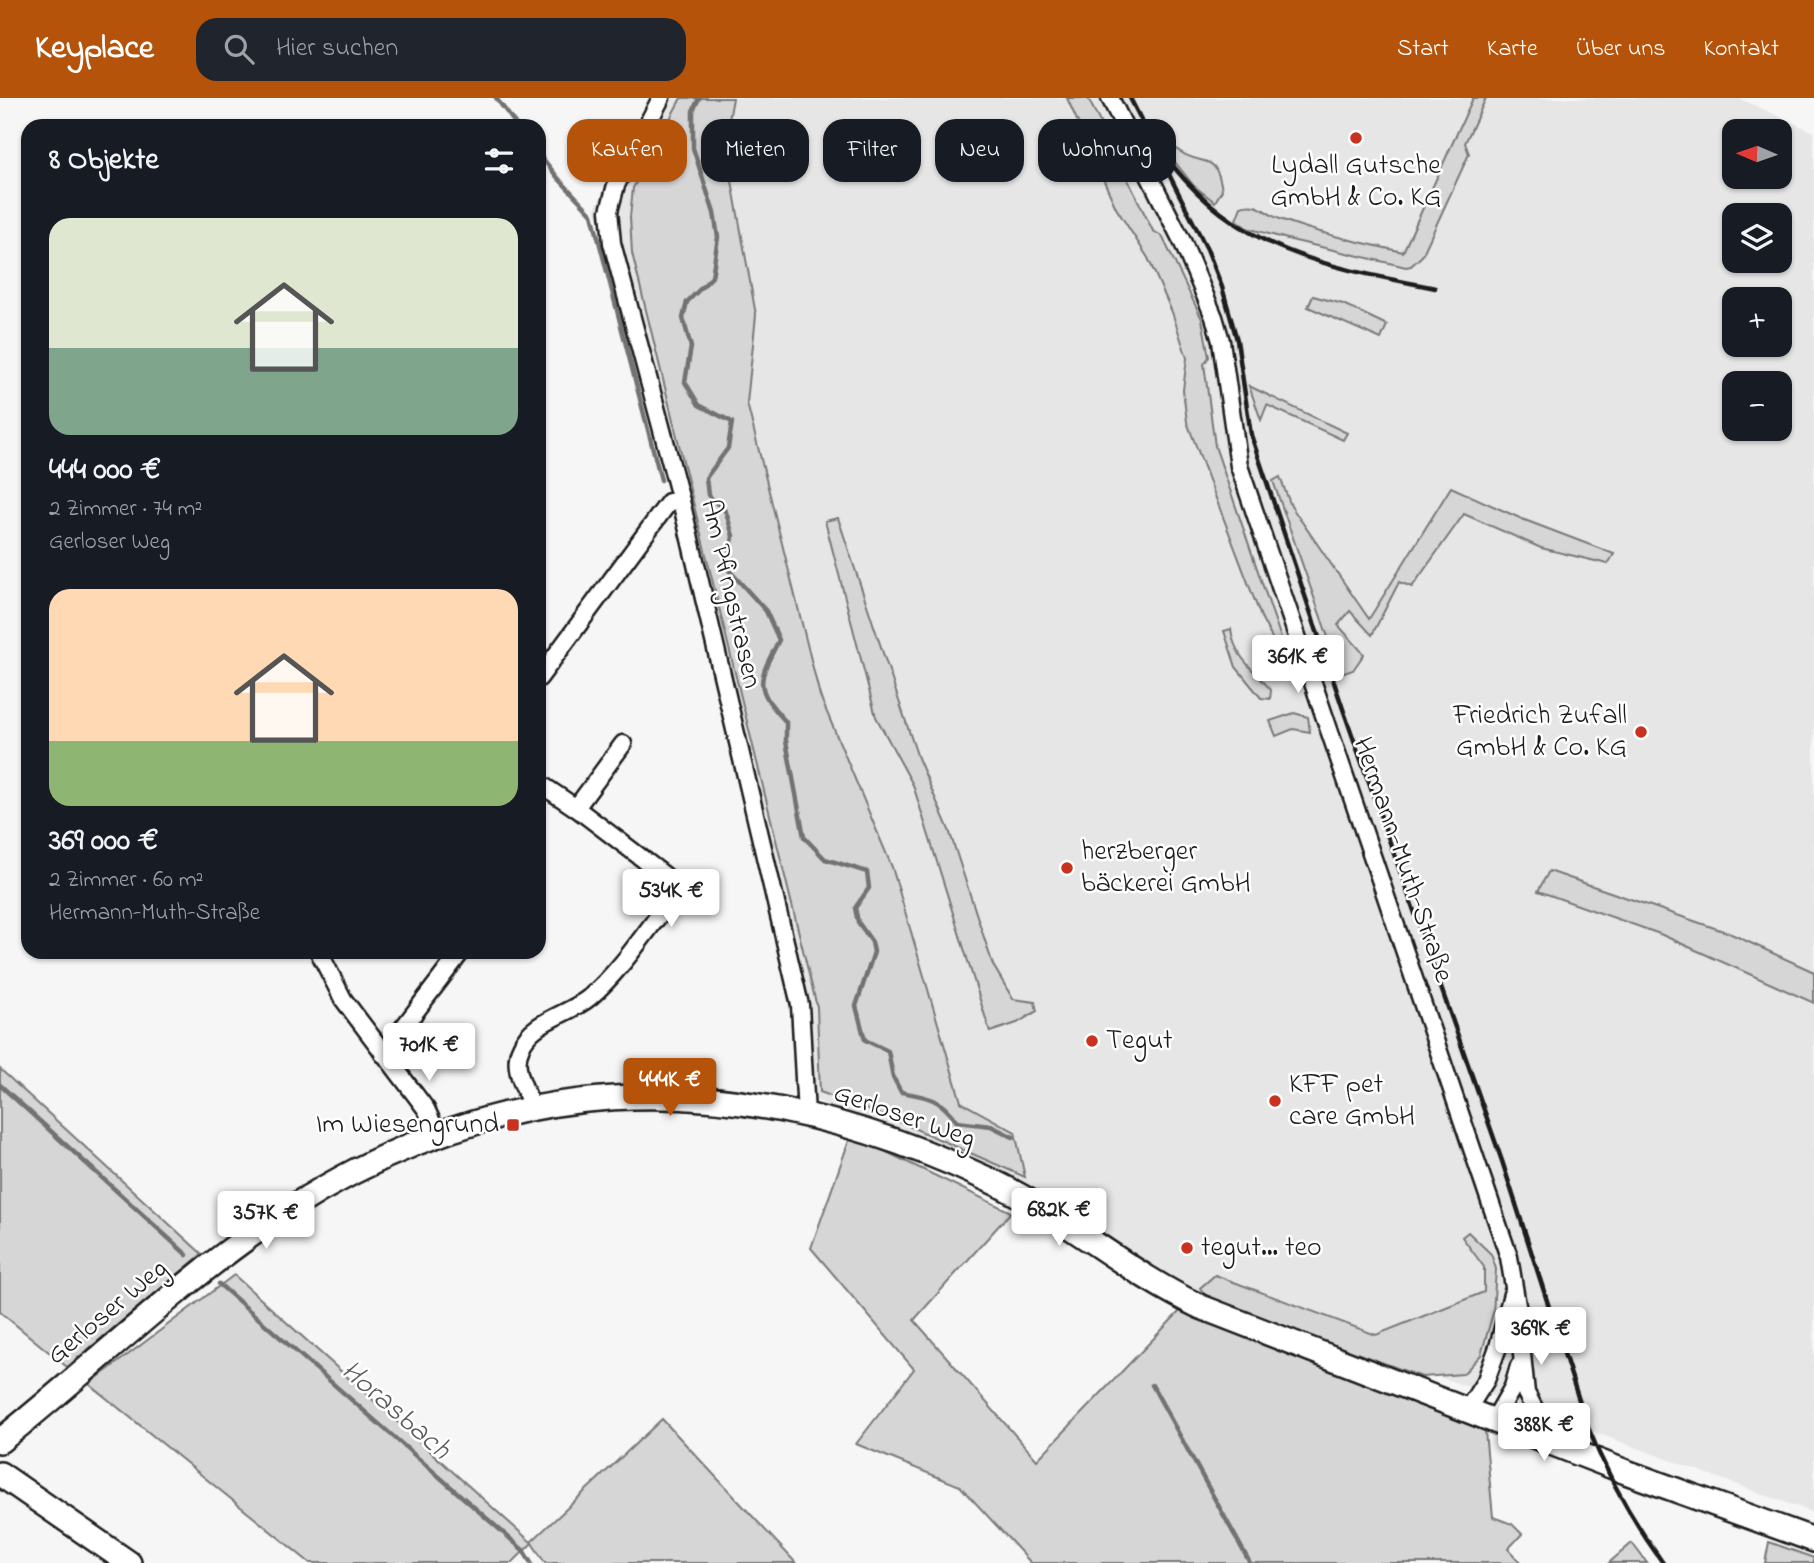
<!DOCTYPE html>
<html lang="de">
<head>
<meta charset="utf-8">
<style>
	:root { --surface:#171b24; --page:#20242c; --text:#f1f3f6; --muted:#9ea1a6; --accent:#b45309 }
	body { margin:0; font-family:"Indie Flower",sans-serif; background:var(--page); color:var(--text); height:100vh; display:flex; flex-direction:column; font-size:26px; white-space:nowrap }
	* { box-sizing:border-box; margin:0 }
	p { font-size:23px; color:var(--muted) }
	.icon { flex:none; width:38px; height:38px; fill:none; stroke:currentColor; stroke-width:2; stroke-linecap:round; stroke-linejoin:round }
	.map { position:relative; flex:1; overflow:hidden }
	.panel { position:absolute; left:21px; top:21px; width:525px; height:840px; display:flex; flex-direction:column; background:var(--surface); border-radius:21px; box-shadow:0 2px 5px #0004 }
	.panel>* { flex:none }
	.hud { position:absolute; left:567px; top:21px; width:665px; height:63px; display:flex; gap:14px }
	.needle { width:46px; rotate:272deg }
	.controls { position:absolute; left:1722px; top:21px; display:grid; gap:14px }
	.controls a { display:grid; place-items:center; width:70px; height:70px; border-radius:14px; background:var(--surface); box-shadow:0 2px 5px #0004; font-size:35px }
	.price { position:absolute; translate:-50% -60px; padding:0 16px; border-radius:7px; background:#fff; color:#222; font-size:23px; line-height:46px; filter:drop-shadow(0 2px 4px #0008) }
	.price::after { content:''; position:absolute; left:50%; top:42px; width:21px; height:16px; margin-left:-10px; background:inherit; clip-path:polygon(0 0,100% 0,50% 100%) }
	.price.on { background:var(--accent); color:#fff }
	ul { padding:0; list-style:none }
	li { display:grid; align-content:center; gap:14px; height:371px; padding:0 28px }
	li span { display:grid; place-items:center; height:217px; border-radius:21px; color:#555 }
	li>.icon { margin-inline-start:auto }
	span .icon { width:126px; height:126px; fill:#fffc; stroke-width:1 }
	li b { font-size:30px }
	h2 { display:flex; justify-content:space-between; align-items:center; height:84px; padding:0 28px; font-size:30px }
	.chip { padding:0 24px; border-radius:21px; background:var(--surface); box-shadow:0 2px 5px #0004; font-size:24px; line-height:63px }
	.chip.on { background:var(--accent); color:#fff }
	header { display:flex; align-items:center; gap:42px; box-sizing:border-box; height:98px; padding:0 35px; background:var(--accent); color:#fff }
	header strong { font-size:33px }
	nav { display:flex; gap:38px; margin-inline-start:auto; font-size:24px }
	.search { width:490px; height:63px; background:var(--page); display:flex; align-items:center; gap:18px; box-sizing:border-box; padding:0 24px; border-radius:21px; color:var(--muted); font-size:26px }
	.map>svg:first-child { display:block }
	.built { fill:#e6e6e6; fill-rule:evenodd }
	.green { fill:#d6d6d6; stroke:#797979; stroke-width:2 }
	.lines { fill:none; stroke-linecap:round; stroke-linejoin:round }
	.stream { stroke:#727272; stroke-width:4.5 }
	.street-casing { stroke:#1c1c1c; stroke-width:21 }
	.secondary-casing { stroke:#1c1c1c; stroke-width:28 }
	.street { stroke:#fff; stroke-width:16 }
	.secondary { stroke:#fff; stroke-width:23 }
	.rail { stroke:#1c1c1c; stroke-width:4.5 }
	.poi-dot { fill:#c8321e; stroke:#fff; stroke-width:2.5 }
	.labels { text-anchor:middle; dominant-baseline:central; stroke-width:5; stroke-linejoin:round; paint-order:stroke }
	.poi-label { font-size:28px; fill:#1c1c1c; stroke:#fff; text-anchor:start }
	.street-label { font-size:28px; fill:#1c1c1c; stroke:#fff }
	.water-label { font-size:30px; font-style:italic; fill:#5d5d5d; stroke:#fff }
</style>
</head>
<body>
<header>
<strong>Keyplace</strong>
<div class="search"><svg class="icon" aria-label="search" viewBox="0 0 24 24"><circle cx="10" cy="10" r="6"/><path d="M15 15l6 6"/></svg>Hier suchen</div>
<nav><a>Start</a><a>Karte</a><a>Über uns</a><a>Kontakt</a></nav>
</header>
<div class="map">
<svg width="1814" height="1465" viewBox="0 0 1814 1465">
	<rect width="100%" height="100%" fill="#f6f6f6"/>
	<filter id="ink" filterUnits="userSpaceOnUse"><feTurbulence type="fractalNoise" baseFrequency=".0143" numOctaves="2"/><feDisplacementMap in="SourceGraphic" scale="14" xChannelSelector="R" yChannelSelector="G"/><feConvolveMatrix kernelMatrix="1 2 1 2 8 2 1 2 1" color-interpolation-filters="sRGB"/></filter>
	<g filter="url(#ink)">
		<path class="built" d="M652,0h1086l76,34v1381l-280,-103 -335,-118 -220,-127 -167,-66 -124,-600 -93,-291zM1734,33h46v46h-46zM1734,117h46v46h-46zM1734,201h46v46h-46zM1734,285h46v46h-46z"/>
		<g class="green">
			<polygon points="681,0 733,0 725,44 756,217 747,305 820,598 892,769 961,1004 1015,1034 1025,1079 902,1025 820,994 817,909 632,155 630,119 633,90"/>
			<polygon points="1067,0 1088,0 1153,133 1162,138 1202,221 1209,259 1204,266 1215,348 1284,549 1276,548 1261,519 1187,324 1183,292 1187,260 1172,214 1148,160 1116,110"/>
			<path d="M1473,0h13l-21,45 4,11 -47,102 -11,10 -5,1 -115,-27 -44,-12 -11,-8 5,-13c18,-6 24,7 39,12 40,15 83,24 123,33z"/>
			<path d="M1167,40c4,4 8,10 12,13 24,17 37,-1 43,39l-7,12 -21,-16 -34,-43z"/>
			<polygon points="1313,198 1343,206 1387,227 1381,241 1308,209"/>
			<polygon points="1249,288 1347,335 1343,342 1267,307 1261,322"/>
			<polygon points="1280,379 1291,408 1369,521 1451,389 1522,421 1614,456 1608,466 1541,450 1464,416 1412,489 1399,484 1372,537 1350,513 1338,527 1364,556 1353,572 1341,576 1273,383"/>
			<polygon points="838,420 918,660 949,732 993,867 1013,901 1035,904 1037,913 1017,925 990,934 913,687 876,619 825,423"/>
			<path d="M1231,531c3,28 23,41 40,61l-1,9 -9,-1 -25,-31 -12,-36z"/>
			<polygon points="1294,615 1308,619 1310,634 1293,631 1276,638 1270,623"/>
			<polygon points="1549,773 1729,835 1814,874 1814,905 1660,836 1538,793"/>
			<polygon points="0,971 202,1156 67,1269 0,1214"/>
			<polygon points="851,1037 1011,1114 914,1222 1037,1362 1180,1213 1485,1333 1493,1419 1512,1426 1522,1436 1508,1451 1521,1465 1031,1465 960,1388 856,1346 914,1271 811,1150"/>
			<polygon points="1468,1134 1491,1156 1496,1171 1493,1215 1481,1257 1463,1276 1422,1279 1208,1201 1200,1190 1215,1177 1376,1237 1484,1194 1484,1169 1462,1139"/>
			<polygon points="234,1177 531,1444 662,1321 796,1465 545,1465 532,1445 512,1465 310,1465 89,1286"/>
			<polygon points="1769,1444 1814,1460 1814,1465 1765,1465"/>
			<polygon points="1632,1445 1647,1465 1609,1465 1611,1463"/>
		</g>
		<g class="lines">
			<g class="stream">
				<polyline points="496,0 517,28"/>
				<path d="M699,0l-6,13v37l21,65 4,24 -6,40 -25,25 -4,16 8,29 -6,35 14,23 33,17 -4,26 -22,30 2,17 18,17 7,24 -5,33 38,42 13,29c-22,42 -25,47 7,82v19l18,96 21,22 42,13 2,16 -14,20 3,14 14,20 2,10 -18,54 9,34 23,11 5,26 8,15c28,5 39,6 56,30l34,4 22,11"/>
				<polyline points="539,56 558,80 592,116 661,382"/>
				<polyline points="0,987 187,1157"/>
				<polyline points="219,1186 523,1452 531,1465"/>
				<polyline points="1152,1287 1250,1465"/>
			</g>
			<defs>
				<g id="street">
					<polyline points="661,0 616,87 609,113 612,145 681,403 800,907 806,1017"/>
					<polyline points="1110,0 1183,145 1214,219 1221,243 1239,368 1509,1159 1517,1207 1526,1295 1541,1323 1564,1348"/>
					<polyline points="539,580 669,404 681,403"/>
					<polyline points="576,710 623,646"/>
					<polyline points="319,854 343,901 426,1011 438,1037"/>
					<polyline points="383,956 461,854"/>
					<path d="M533,1010c-8,-19 -22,-41 -12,-61 11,-27 48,-32 69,-50 30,-26 54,-63 79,-95 4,-11 4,-18 -5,-27l-88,-67 -37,-25"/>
					<polyline points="1467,1312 1486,1282 1498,1249 1512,1196"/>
					<polyline points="1494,1322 1513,1289 1519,1268"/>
				</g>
				<g id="secondary">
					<path d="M0,1343c87,-69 167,-147 258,-211 234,-164 472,-171 727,-52 77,35 140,94 216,129l425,165 188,68"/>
					<polyline points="0,1376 129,1465"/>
				</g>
			</defs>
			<use href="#street" class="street-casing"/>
			<use href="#secondary" class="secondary-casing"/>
			<use href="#street" class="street"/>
			<use href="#secondary" class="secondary"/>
			<g class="rail">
				<path d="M1130,0l77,151 15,38 15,53 14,95 92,274 159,452 85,264c20,50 44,94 76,138"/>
				<path d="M1173,68c71,88 158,101 262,122"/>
			</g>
		</g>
	</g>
	<g class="poi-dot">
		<circle cx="1356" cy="40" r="7"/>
		<circle cx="1641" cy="634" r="7"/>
		<circle cx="1067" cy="770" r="7"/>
		<circle cx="1092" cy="943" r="7"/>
		<circle cx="1275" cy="1003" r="7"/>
		<rect x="506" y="1020" width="14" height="14" rx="3.5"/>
		<circle cx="1187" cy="1150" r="7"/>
	</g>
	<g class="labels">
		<g class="poi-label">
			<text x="1356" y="68" text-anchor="middle">Lydall Gutsche<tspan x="1356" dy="32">GmbH &amp; Co. KG</tspan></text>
			<text x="1627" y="618" text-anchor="end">Friedrich Zufall<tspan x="1627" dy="32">GmbH &amp; Co. KG</tspan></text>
			<text x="1081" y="754">herzberger<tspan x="1081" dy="32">bäckerei GmbH</tspan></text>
			<text x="1106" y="943">Tegut</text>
			<text x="1289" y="987">KFF pet<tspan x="1289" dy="32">care GmbH</tspan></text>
			<text x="499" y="1027" text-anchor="end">Im Wiesengrund</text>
			<text x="1201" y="1150">tegut… teo</text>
		</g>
		<g class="street-label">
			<text transform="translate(730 496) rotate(77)">Am Pfingstrasen</text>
			<text transform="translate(1402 762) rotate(71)">Hermann-Muth-Straße</text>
			<text transform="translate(904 1019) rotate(19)">Gerloser Weg</text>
			<text transform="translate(108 1215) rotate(-40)">Gerloser Weg</text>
		</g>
		<g class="water-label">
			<text transform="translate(395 1313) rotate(41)">Horasbach</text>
		</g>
	</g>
</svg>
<div class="controls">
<a><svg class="needle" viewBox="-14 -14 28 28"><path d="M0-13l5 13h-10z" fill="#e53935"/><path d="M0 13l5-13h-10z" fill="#9ea1a6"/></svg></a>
<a><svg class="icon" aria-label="layers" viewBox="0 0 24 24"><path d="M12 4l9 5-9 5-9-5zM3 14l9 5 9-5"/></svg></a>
<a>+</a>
<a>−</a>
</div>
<b class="price" style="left:1298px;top:597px">361K €</b>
<b class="price" style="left:671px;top:831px">534K €</b>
<b class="price" style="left:429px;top:985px">701K €</b>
<b class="price on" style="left:670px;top:1020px">444K €</b>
<b class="price" style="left:1059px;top:1150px">682K €</b>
<b class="price" style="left:266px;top:1153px">357K €</b>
<b class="price" style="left:1541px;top:1269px">369K €</b>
<b class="price" style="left:1544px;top:1365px">388K €</b>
<div class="hud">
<a class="chip on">Kaufen</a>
<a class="chip">Mieten</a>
<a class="chip">Filter</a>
<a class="chip">Neu</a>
<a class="chip">Wohnung</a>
</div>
<section class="panel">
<h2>8 Objekte<svg class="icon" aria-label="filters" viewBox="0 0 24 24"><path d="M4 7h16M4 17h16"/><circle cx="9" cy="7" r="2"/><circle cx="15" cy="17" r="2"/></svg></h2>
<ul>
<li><span style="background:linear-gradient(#dfe7d0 60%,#7fa58c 0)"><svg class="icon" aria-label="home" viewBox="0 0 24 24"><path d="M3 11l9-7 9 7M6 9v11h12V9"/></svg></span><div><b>444 000 €</b><p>2 Zimmer · 74 m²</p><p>Gerloser Weg</p></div></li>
<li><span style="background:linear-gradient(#ffd9b3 70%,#8fb573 0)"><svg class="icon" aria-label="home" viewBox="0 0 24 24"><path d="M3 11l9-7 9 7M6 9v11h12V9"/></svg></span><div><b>369 000 €</b><p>2 Zimmer · 60 m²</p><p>Hermann-Muth-Straße</p></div></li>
</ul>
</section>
</div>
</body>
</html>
